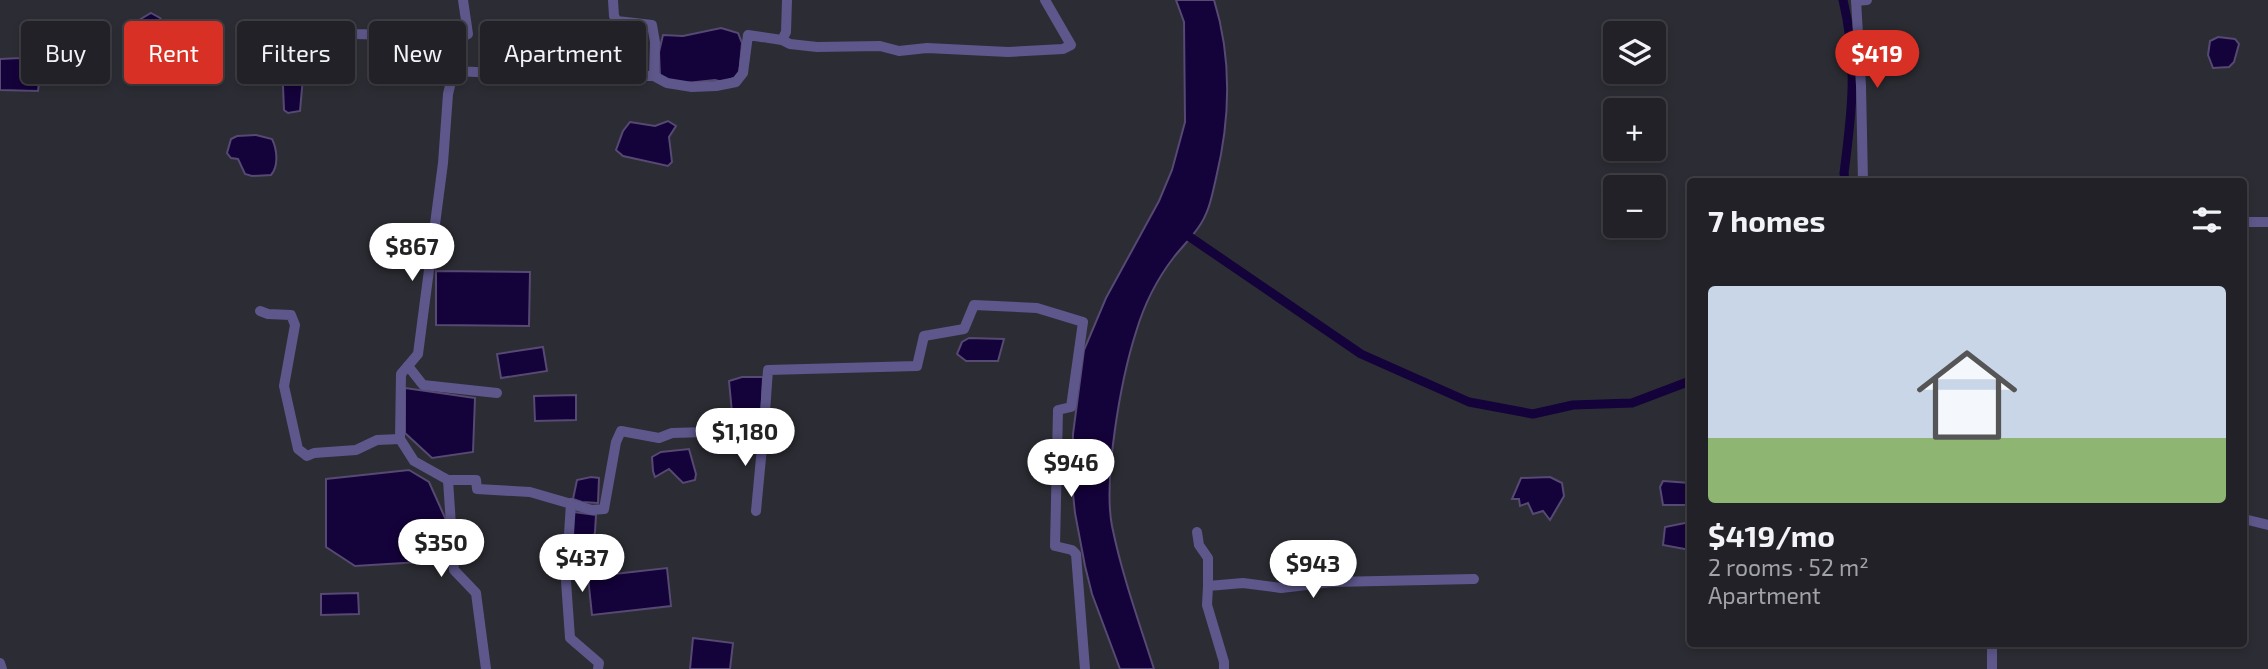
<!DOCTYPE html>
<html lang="en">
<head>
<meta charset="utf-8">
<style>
	:root { --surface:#212127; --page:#29292f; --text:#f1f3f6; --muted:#a2a3a7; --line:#3e3e44; --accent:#d93025 }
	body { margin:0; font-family:"Exo 2",sans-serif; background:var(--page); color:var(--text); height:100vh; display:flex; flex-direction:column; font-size:26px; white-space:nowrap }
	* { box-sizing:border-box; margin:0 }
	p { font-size:23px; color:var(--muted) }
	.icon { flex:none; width:38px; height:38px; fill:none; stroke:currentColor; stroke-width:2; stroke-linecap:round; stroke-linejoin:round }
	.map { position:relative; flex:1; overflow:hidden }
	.panel { position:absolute; left:1687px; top:178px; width:560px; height:469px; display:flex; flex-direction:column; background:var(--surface); border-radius:7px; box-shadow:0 4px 10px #0003,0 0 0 2px var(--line) }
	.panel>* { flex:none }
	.top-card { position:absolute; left:21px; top:21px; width:665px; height:63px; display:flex; gap:14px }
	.buttons { position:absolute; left:1603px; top:21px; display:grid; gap:14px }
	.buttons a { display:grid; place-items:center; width:63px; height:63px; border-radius:7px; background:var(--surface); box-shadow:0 4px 10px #0003,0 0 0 2px var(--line); font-size:35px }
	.price { position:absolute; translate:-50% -60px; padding:0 16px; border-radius:24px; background:#fff; color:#222; font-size:23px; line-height:46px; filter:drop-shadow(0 2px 4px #0008) }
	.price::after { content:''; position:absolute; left:50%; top:42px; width:21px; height:16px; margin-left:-10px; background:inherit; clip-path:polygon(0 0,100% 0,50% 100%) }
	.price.current { background:var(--accent); color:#fff }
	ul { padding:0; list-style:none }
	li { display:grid; align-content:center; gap:14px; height:371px; padding:0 21px }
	li span { display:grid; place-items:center; height:217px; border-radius:7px; color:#555 }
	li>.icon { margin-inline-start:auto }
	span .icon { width:126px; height:126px; fill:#fffc; stroke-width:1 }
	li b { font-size:30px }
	h2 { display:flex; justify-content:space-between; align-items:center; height:84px; padding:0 21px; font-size:30px }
	.tag { padding:0 24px; border-radius:7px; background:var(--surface); box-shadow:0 4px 10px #0003,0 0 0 2px var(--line); font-size:24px; line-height:63px }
	.tag.current { background:var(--accent); color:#fff }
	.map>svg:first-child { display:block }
	.water { fill:#14023a; stroke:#564972; stroke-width:2 }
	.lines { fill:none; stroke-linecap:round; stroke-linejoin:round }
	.canal { stroke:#14023a; stroke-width:9 }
	.minor { stroke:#5d578b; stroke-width:10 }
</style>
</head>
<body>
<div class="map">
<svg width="2268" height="669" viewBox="0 0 2268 669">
	<rect width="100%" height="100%" fill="#2c2c34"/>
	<g class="water">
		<path d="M1176,0h38c18,58 16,120 2,178 -4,18 -7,35 -18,50 -7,10 -16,19 -24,29 -17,22 -30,48 -38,75 -15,47 -33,147 -24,194 10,49 27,96 42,143h-34l-28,-75 -7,-28 -10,-53 -3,-29 1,-50 11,-84 22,-52 53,-97 13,-31 13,-48 -1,-100z"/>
		<polygon points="151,13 160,18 169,30 167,43 142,48 137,37 139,20"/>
		<polygon points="721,28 738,33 742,43 739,76 723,82 715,80 677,84 660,76 659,52 663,35 683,36"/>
		<polygon points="2218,37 2235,39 2239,44 2234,62 2229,67 2213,68 2208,55 2210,41"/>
		<polygon points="21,58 36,61 40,76 38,91 0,90 0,59"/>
		<polygon points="303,77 300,111 288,113 284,110 283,86 287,81"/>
		<polygon points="668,121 676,126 669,137 672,162 668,166 623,156 616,150 623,131 630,122 655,126"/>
		<path d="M256,135l16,4c5,10 7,27 -1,36l-19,1 -7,-2 -7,-15 -7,-1 -4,-5 4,-14 6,-3z"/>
		<polygon points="436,271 530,272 529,326 436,325"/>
		<polygon points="969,338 1004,339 998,361 966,361 957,354 962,342"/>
		<polygon points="543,347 547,371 501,378 497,354"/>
		<polygon points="742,377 763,377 761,422 733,423 729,381"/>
		<polygon points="405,388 475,398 473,452 432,458 405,433"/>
		<polygon points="576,395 576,420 535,421 534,396"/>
		<polygon points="689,449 696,474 695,480 683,483 669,469 655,477 653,471 652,457 661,452"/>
		<polygon points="409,470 429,482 446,520 436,561 355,566 326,547 326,479"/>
		<polygon points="591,477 599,478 598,503 582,502 573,499 577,480"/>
		<polygon points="1550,477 1562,483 1564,496 1550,520 1543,511 1533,514 1528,503 1520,506 1519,499 1512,499 1521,478"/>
		<polygon points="1663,481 1690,483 1690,505 1663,505 1660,487"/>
		<polygon points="574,512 596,515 595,532 590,551 574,553 569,546"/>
		<polygon points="1690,522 1690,537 1688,539 1690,550 1663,545 1665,527"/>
		<polygon points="667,568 671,606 592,615 588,577"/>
		<polygon points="358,593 359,614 321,615 321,594"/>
		<polygon points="693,638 733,643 730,669 690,669"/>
	</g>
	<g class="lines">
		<g class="canal">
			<path d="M1843,0c15,62 9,112 1,173l1,9"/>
			<polyline points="1184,233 1361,354 1469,402 1533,414 1573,405 1632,403 1690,381"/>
		</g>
		<g class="minor">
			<polyline points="613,0 614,16 617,21 652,25 655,42 654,76"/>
			<polyline points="1856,0 1861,86 1863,182"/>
			<polyline points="1856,1 1867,0"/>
			<polyline points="462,37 468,34 463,0"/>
			<polyline points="782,40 790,44 817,47 880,46 899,51 927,48 1008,52 1063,49 1071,45 1045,0"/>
			<polyline points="453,71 562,76 654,76 667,83 692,87 716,86 736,82 743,73 748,35 782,40 786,32 787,0"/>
			<polyline points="2244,222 2268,222"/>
			<polyline points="260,311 268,314 291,315 295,325 284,386 298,449 307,456 314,453 356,450 377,440 400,439 401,374 418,354 443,163 448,94 462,37 355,34 333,30 322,25 276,30"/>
			<polyline points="408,366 423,385 497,393"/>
			<polyline points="400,439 414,461 448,480 476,480 477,489 530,492 592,510 604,509 616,442 621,431 659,438 672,433 707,432 734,425 764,426 768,370 917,366 924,336 964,329 974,305 1037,308 1083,322 1071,407 1058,410 1055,546 1072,550 1076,554 1085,669"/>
			<polyline points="448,480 454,570 476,593 486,669"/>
			<polyline points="571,503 566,581 570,638 599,663 598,669"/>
			<polyline points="756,511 764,426"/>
			<polyline points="2244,519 2268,525"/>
			<polyline points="1197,532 1199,545 1208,558 1208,586"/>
			<polyline points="1988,644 1992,646 1992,669"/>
			<polyline points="0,663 2,669"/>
			<polyline points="1224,669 1224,662 1207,605 1208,586 1243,583 1281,588 1332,582 1474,579"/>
		</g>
	</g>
</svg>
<div class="buttons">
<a><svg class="icon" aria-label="layers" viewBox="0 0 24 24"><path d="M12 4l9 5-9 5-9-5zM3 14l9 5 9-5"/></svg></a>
<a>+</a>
<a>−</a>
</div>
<b class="price current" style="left:1877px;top:90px">$419</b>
<b class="price" style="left:412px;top:283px">$867</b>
<b class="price" style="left:745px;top:468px">$1,180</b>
<b class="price" style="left:1071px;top:499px">$946</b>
<b class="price" style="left:441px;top:579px">$350</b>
<b class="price" style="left:582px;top:594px">$437</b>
<b class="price" style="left:1313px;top:600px">$943</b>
<div class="top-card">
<a class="tag">Buy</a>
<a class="tag current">Rent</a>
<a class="tag">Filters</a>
<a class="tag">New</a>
<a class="tag">Apartment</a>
</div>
<section class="panel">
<h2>7 homes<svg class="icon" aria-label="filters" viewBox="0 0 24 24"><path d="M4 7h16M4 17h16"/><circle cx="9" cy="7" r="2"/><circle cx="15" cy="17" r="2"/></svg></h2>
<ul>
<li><span style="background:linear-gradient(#c9d6e8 70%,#8fb573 0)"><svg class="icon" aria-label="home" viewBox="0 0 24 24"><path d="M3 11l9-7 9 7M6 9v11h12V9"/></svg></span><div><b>$419/mo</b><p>2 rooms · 52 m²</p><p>Apartment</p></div></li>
</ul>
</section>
</div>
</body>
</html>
